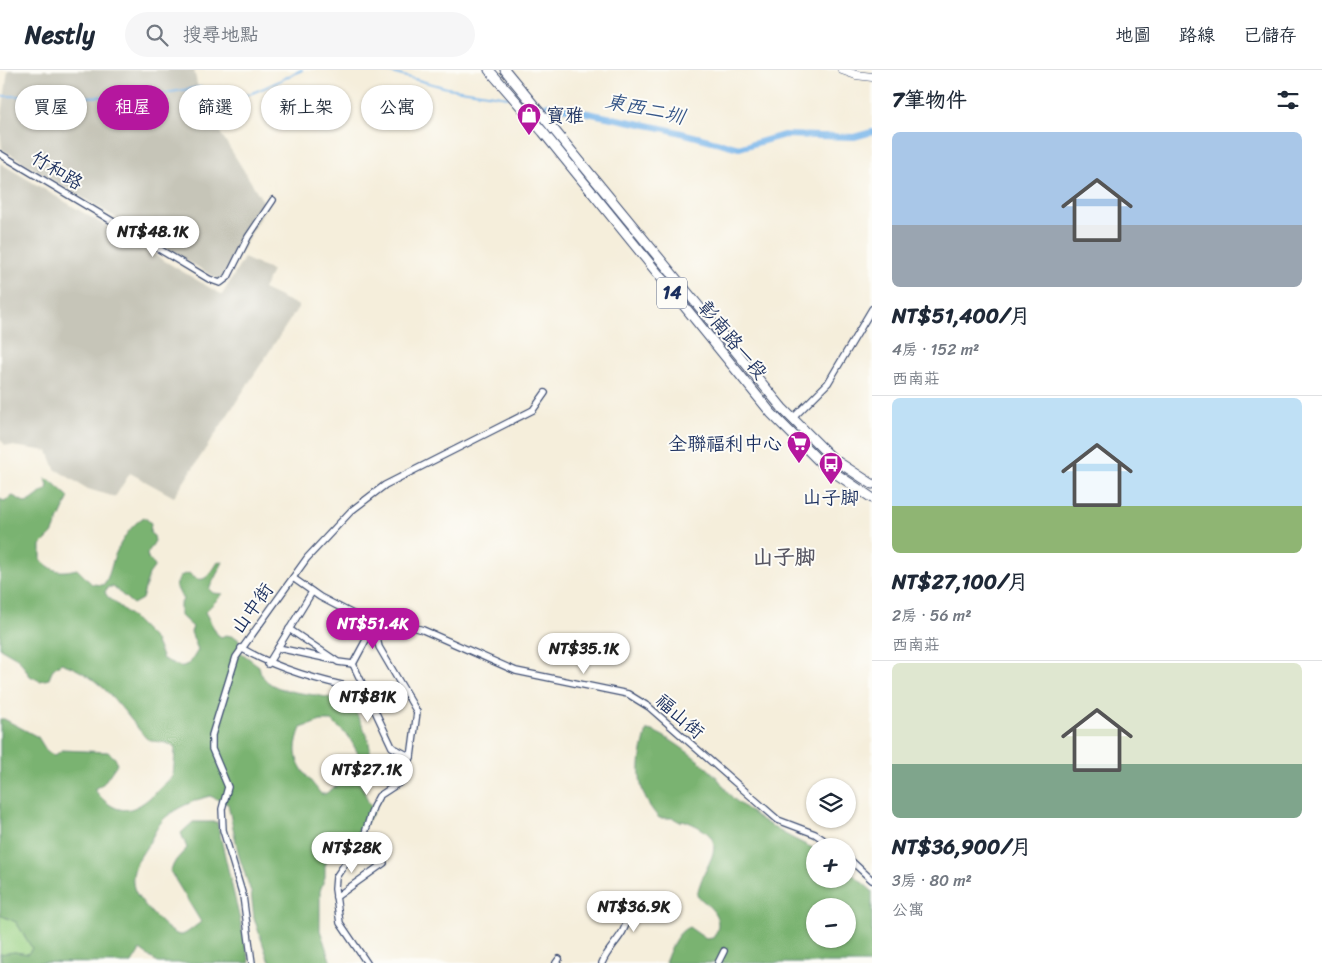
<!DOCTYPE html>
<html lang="zh-TW">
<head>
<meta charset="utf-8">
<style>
	:root { --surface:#fff; --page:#f6f6f7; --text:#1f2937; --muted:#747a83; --line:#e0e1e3; --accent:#b5179e }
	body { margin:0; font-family:Sriracha,"LXGW WenKai TC",sans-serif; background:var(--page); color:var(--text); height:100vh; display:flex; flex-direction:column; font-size:19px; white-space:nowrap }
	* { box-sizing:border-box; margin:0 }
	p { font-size:16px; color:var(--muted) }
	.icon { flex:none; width:28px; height:28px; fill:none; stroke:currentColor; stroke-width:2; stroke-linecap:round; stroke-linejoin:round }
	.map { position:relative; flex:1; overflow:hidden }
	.drawer { display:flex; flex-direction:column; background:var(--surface); width:450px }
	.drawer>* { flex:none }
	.hud { position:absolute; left:15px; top:15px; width:475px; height:45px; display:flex; gap:10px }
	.fabs { position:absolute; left:806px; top:708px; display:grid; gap:10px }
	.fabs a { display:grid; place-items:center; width:50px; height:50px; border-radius:50%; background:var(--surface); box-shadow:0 1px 4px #0004; font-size:25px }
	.price { position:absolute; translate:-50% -42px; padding:0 11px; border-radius:18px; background:#fff; color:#222; font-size:16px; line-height:32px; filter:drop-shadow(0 1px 2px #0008) }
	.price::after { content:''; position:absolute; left:50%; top:30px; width:15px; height:11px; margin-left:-8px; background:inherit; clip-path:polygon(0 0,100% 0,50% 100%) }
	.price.current { background:var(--accent); color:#fff }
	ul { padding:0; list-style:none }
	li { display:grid; align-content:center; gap:10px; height:265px; padding:0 20px }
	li+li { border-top:1px solid var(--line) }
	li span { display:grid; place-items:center; height:155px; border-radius:8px; color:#555 }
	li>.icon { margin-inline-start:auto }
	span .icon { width:90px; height:90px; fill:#fffc; stroke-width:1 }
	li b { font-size:21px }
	h2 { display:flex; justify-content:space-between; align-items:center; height:60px; padding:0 20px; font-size:21px }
	.chip { padding:0 18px; border-radius:22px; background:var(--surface); box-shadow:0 1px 4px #0004; font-size:18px; line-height:45px }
	.chip.current { background:var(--accent); color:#fff }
	header { display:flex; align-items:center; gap:30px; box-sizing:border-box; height:70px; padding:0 25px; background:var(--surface); border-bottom:1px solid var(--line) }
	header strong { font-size:24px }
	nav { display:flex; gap:28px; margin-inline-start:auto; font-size:18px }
	.search { width:350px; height:45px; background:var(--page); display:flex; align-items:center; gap:12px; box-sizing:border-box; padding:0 18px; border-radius:28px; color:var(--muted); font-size:19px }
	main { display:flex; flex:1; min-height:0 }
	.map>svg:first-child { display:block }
	.industrial { fill:#c6c5b8 }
	.green { fill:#99d183; stroke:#5a8070 }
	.forest { fill:#7ab371; stroke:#4a7168; fill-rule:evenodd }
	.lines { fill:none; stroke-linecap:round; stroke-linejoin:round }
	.stream { stroke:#78b5ea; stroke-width:2 }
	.canal { stroke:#78b5ea; stroke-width:6 }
	.street-casing { stroke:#3c4c71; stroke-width:8 }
	.secondary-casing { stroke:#3c4c71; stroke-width:9 }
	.primary-casing { stroke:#3c4c71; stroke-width:11 }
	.street { stroke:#fff; stroke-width:5.5 }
	.secondary { stroke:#fff; stroke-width:8 }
	.primary { stroke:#fff; stroke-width:9 }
	.labels { text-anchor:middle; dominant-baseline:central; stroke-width:4; stroke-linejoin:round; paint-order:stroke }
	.shield { fill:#fdfcf7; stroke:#5f6c8c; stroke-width:1 }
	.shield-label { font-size:18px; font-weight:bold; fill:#1b2f5e }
	.poi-label { font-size:19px; fill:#1b2f5e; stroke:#fdfcf7; text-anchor:start }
	.street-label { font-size:19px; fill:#1b2f5e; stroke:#fdfcf7 }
	.water-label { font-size:20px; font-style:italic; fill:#375788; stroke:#fdfcf7 }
	.quarter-label { font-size:21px; font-weight:bold; fill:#585763; stroke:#fdfcf7 }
</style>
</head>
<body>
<header>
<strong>Nestly</strong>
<div class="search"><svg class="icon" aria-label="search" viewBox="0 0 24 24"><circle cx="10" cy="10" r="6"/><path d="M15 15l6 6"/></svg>搜尋地點</div>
<nav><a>地圖</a><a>路線</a><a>已儲存</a></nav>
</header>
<main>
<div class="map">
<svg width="872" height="893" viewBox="0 0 872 893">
	<rect width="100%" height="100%" fill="#fdfcf7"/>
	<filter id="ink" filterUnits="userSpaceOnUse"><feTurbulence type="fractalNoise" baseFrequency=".02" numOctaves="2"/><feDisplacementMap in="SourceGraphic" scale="10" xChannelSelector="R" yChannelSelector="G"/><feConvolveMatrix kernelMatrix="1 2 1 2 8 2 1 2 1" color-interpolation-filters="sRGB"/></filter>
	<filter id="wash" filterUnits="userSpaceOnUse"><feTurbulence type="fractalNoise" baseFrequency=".0096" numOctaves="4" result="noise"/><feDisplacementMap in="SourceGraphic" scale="20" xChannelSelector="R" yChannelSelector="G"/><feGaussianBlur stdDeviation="1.12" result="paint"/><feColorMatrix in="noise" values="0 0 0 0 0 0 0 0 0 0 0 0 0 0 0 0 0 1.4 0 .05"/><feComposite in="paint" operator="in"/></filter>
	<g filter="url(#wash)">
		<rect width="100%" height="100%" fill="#f5eedb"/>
		<g class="industrial">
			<polygon points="8,0 194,0 201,32 266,136 228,206 221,211 2,79 0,60"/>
			<polygon points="0,93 222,225 244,188 272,201 263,219 299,236 174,427 130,403 115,427 88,419 55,399 48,381 5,375 0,369"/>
		</g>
		<polygon class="green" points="0,845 16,852 32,878 28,884 14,882 2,892 4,893 0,893"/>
		<g class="forest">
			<path d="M45,409l5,1 19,17 -17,37 -11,11v15c13,12 19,13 36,9l15,15 11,1c7,-8 8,-20 12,-30 6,-14 16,-30 29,-38l7,6 -1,10 4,3 1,5 -8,13 1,4 7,8 -6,8 -7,25 -9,5 -20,-17h-5l-3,5 2,4 23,19 25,25 8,19 18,8 9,-4 8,-13 -7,-18 2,-5 -13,-12v-11l3,-4 -7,-14 4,-10 9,-3c14,15 22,0 29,-11h5l-14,27 4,4 10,1 -18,18 12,22 4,3 5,-2 9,2 4,3v11l20,15c5,36 68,21 92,41 6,6 9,13 12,20 10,21 8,29 3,52l-9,-9 4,-11 -12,-22 -17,-16h-11l-20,7c-13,32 1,41 20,66h4c9,-6 29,-23 37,-7 6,11 3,14 13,23l-10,15 -2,7 -24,13 -8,8 -6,13v11l-5,14v39l11,33h-58l-5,-4 -14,-41 -3,-26 -12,-36 -11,-52 -18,-8c-13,3 -34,12 -44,21 -9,8 -11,16 -17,26 -8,13 -20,27 -15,45 2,10 38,50 48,47 6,-2 13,-9 19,-13l-31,-51 6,-11 11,-12 -6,-15 12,-11h24l33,141h-92l-18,-13 -8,13 -130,-1 -2,-8 14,-2 14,2 4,-6 -16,-26 -16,-7v-196h4l34,18 8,13 8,6 8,-6 46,2 8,7 1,5 -14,20 -9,5c31,40 50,14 78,-12 2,-4 3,-25 3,-30 -10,-7 -19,-3 -29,-9 -27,-32 -43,-61 -85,-75l-8,6 -4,10 -9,2 -10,-5 -11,-17 -19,-11v-149l4,2 9,-5 13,7c8,-3 13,-10 21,-14l1,-5z"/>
			<path d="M647,660c15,0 62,37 72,50 6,8 11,17 20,23 23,19 49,34 76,46v30h33v-9l24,21v72h-207c5,-13 11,-31 24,-36l17,12 7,-1c13,-19 -2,-31 -16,-42 6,-37 42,-55 -14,-76l-3,2 -7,-4h-14c-26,-29 -21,-54 -12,-88zM815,836h33v33h-33z"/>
		</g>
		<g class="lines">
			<g class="stream">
				<polyline points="381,0 447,18 508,27"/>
				<path d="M0,26l142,1 59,-10c5,3 11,8 16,10 22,8 64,-18 85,-27"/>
				<polyline points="537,33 548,35"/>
			</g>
			<polyline class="canal" points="548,35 666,59 739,78 784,65 854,67 872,62"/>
		</g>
	</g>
	<g filter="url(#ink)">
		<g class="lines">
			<defs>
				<g id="street">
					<polyline points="0,84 209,209 220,213 228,207 248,167 273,130"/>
					<polyline points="792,349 828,313 872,239"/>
					<polyline points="293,508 320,527 374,555 403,554 423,560 516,601 628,624 649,637 778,750 815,764 833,776"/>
					<polyline points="289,559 338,592 353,594"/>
					<path d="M241,578c38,22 80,33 123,42"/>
					<polyline points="278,578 334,590"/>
					<polyline points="268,594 312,522"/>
					<polyline points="353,594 392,677 411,687"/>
					<polyline points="353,594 374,555"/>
					<polyline points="848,788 872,810"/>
					<polyline points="336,827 384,793 381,786"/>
					<polyline points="252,893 243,826 223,760 222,739 228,717 212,679 212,665 236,587 307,488 351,441 385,415 533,340 545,323"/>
					<polyline points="367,893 340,853 335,819 336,807 349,788 361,776 373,737 379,726 402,711 411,687 417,642 379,577 374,555"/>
					<polyline points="556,893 559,889"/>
					<path d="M602,893c7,-17 23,-27 26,-46"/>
					<polyline points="718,893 724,881"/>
				</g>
				<polyline id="secondary" points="842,0 856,5 872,7"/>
				<g id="primary">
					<polyline points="489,0 543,62 771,343 823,395 872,428"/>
					<polyline points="505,0 783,339 832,388 872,414"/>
				</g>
			</defs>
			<use href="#street" class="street-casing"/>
			<use href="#secondary" class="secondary-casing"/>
			<use href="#primary" class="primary-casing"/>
			<use href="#street" class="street"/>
			<use href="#secondary" class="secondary"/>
			<use href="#primary" class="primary"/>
		</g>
	</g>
	<defs>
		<symbol id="shop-pin" viewBox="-11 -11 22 30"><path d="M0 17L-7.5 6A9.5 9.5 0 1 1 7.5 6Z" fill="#b5179e" stroke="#fdfcf7"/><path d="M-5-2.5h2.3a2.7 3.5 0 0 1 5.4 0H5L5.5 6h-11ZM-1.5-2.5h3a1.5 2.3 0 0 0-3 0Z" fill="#fff"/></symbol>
		<symbol id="supermarket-pin" viewBox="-11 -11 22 30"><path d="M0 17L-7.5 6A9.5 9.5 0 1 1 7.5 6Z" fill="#b5179e" stroke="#fdfcf7"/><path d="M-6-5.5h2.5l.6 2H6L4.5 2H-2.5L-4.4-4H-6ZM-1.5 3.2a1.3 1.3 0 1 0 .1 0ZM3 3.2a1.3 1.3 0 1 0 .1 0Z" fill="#fff"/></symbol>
		<symbol id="bus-pin" viewBox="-11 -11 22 30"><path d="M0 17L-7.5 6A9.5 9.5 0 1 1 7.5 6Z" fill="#b5179e" stroke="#fdfcf7"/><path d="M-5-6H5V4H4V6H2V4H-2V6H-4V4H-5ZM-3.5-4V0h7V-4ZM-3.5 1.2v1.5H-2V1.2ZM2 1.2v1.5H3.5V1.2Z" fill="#fff"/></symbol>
	</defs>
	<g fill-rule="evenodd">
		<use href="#shop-pin" x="515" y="31" width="28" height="38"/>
		<use href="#supermarket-pin" x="785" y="359" width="28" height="38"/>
		<use href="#bus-pin" x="817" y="380" width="28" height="38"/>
	</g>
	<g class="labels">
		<rect class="shield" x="657" y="207.5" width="30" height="31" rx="4"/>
		<g class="shield-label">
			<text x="672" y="223">14</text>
		</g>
		<g class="poi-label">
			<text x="546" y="45">寶雅</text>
			<text x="782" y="373" text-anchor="end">全聯福利中心</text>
			<text x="831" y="427" text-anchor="middle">山子脚</text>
		</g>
		<g class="street-label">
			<text transform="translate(57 100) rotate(31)">竹和路</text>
			<text transform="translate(733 270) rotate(50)">彰南路一段</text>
			<text transform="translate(252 538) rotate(-54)">山中街</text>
			<text transform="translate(680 646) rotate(41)">福山街</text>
		</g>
		<g class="water-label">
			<text transform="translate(645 39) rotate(12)">東西二圳</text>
		</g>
		<g class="quarter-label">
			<text x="784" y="487">山子脚</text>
		</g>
	</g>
</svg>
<div class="fabs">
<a><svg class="icon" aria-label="layers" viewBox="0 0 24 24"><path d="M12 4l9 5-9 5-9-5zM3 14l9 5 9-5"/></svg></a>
<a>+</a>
<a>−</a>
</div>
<b class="price" style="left:153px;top:188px">NT$48.1K</b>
<b class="price current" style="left:373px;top:580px">NT$51.4K</b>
<b class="price" style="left:584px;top:605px">NT$35.1K</b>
<b class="price" style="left:368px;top:653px">NT$81K</b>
<b class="price" style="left:367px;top:726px">NT$27.1K</b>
<b class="price" style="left:352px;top:804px">NT$28K</b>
<b class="price" style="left:634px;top:863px">NT$36.9K</b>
<div class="hud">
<a class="chip">買屋</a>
<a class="chip current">租屋</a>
<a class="chip">篩選</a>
<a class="chip">新上架</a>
<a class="chip">公寓</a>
</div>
</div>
<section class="drawer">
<h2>7筆物件<svg class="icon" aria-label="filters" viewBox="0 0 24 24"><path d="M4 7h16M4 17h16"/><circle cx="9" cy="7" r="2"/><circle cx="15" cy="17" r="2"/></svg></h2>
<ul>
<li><span style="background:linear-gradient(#a9c7e8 60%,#9aa5b1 0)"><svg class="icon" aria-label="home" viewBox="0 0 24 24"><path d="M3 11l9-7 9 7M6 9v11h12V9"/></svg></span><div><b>NT$51,400/月</b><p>4房 · 152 m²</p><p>西南莊</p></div></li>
<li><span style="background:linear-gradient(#bfe0f5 70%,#8fb573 0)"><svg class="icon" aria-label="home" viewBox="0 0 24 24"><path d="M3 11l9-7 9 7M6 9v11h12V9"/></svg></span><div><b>NT$27,100/月</b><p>2房 · 56 m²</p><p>西南莊</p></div></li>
<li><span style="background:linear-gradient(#dfe7d0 65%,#7fa58c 0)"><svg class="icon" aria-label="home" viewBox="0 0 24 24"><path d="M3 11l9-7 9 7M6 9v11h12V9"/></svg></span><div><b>NT$36,900/月</b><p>3房 · 80 m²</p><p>公寓</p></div></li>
</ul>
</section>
</main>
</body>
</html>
